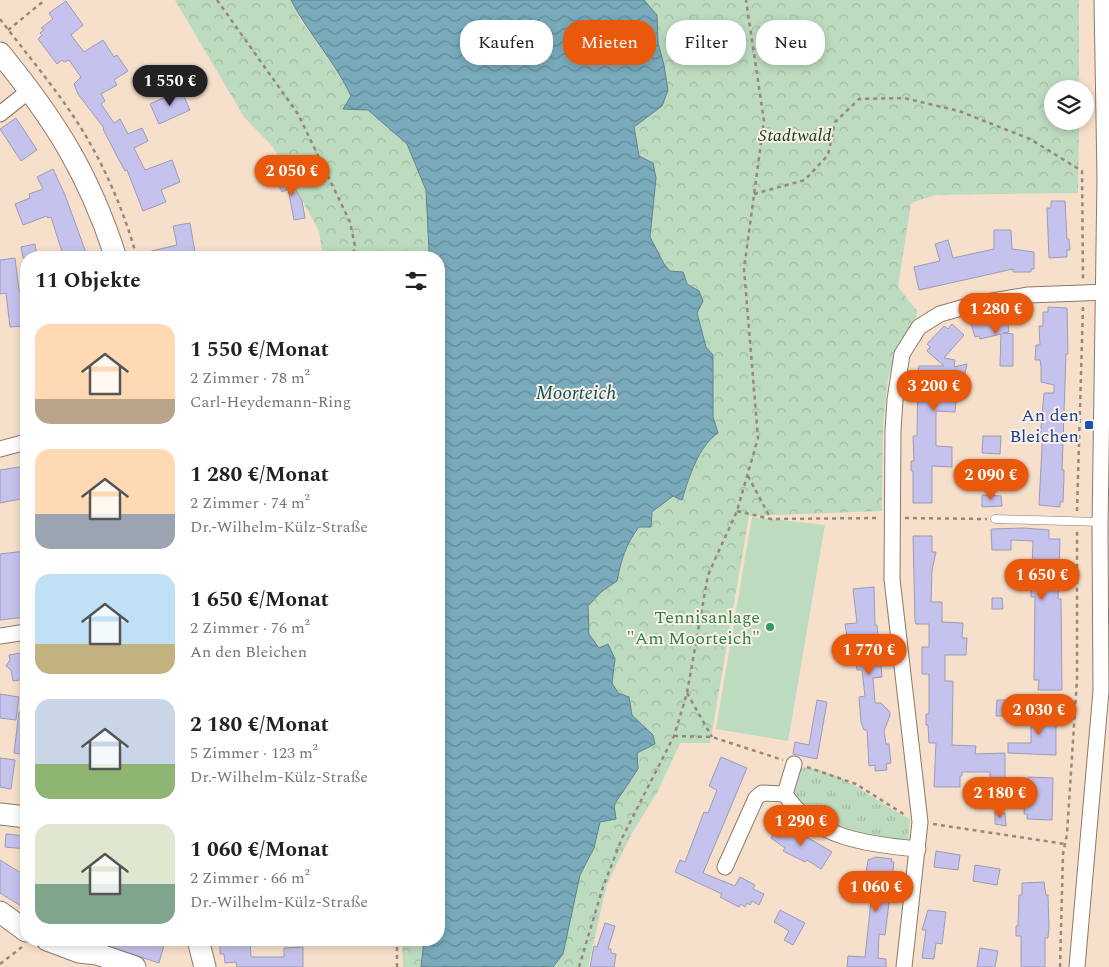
<!DOCTYPE html>
<html lang="de">
<head>
<meta charset="utf-8">
<style>
	:root { --surface:#fff; --page:#f2f2f2; --text:#222; --muted:#767676; --accent:#ea580c }
	body { margin:0; font-family:Spectral,serif; background:var(--page); color:var(--text); height:100vh; display:flex; flex-direction:column; font-size:19px; white-space:nowrap }
	* { box-sizing:border-box; margin:0 }
	p { font-size:16px; color:var(--muted) }
	.icon { flex:none; width:28px; height:28px; fill:none; stroke:currentColor; stroke-width:2; stroke-linecap:round; stroke-linejoin:round }
	.map { position:relative; flex:1; overflow:hidden }
	.details { position:absolute; left:20px; top:251px; width:425px; height:695px; display:flex; flex-direction:column; background:var(--surface); border-radius:20px; box-shadow:0 2px 8px #0003 }
	.details>* { flex:none }
	.top-card { position:absolute; left:460px; top:20px; width:475px; height:45px; display:flex; gap:10px }
	.controls { position:absolute; left:1044px; top:80px; display:grid; gap:10px }
	.controls a { display:grid; place-items:center; width:50px; height:50px; border-radius:50%; background:var(--surface); box-shadow:0 2px 8px #0003; font-size:25px }
	.price { position:absolute; translate:-50% -42px; padding:0 11px; border-radius:18px; background:var(--accent); color:#fff; font-size:16px; line-height:32px; filter:drop-shadow(0 1px 2px #0008) }
	.price::after { content:''; position:absolute; left:50%; top:30px; width:15px; height:11px; margin-left:-8px; background:inherit; clip-path:polygon(0 0,100% 0,50% 100%) }
	.price.current { background:#222; color:#fff }
	ul { padding:0; list-style:none }
	li { display:flex; align-items:center; gap:15px; height:125px; padding:0 15px }
	li span { display:grid; place-items:center; flex:none; width:140px; height:100px; border-radius:15px; color:#555 }
	li>.icon { margin-inline-start:auto }
	span .icon { width:60px; height:60px; fill:#fffc; stroke-width:1 }
	li b { font-size:21px }
	h2 { display:flex; justify-content:space-between; align-items:center; height:60px; padding:0 15px; font-size:21px }
	.pill { padding:0 18px; border-radius:20px; background:var(--surface); box-shadow:0 2px 8px #0003; font-size:18px; line-height:45px }
	.pill.current { background:var(--accent); color:#fff }
	.map>svg:first-child { display:block }
	.grass { fill:url(#grass-tufts) }
	.forest { fill:url(#forest-crowns) }
	.pitch { fill:#bcdbbf }
	.water { fill:url(#water-waves); stroke:#61818b }
	.building { fill:#c5c3ed; stroke:#9c9bb3 }
	.lines { fill:none; stroke-linecap:round; stroke-linejoin:round }
	.lane-casing { stroke:#8d7967; stroke-width:9 }
	.street-casing { stroke:#8d7967; stroke-width:17 }
	.secondary-casing { stroke:#8d7967; stroke-width:23 }
	.path { stroke:#97887a; stroke-width:2.5; stroke-dasharray:4 4; stroke-linecap:butt }
	.lane { stroke:#fff; stroke-width:8 }
	.street { stroke:#fff; stroke-width:15 }
	.secondary { stroke:#fff; stroke-width:21 }
	.transit-dot { fill:#1a4fb4; stroke:#fcefe3; stroke-width:2 }
	.leisure-dot { fill:#2e9e5b; stroke:#fcefe3; stroke-width:2 }
	.labels { text-anchor:middle; dominant-baseline:central; stroke-width:4; stroke-linejoin:round; paint-order:stroke }
	.park-label { font-size:18px; font-style:italic; fill:#0c441b; stroke:#fcefe3 }
	.transit-label { font-size:18px; fill:#164399; stroke:#fcefe3; text-anchor:end }
	.leisure-label { font-size:18px; fill:#27864d; stroke:#fcefe3; text-anchor:end }
	.water-label { font-size:19px; font-style:italic; fill:#044e61; stroke:#fcefe3 }
</style>
</head>
<body>
<div class="map">
<svg width="1109" height="967" viewBox="0 0 1109 967">
	<defs>
		<pattern id="grass-tufts" width="24" height="20" patternUnits="userSpaceOnUse" patternTransform="scale(1.25)"><rect width="24" height="20" fill="#bcdbbf"/><path d="M3 7l-1-3M5 7V3M7 7l1-3M15 17l-1-3M17 17v-4M19 17l1-3" fill="none" stroke="#a2bca4"/></pattern>
		<pattern id="forest-crowns" width="20" height="18" patternUnits="userSpaceOnUse" patternTransform="scale(1.25)"><rect width="20" height="18" fill="#bcdbbf"/><path d="M2 6a3 3 0 1 1 6 0M12 15a3 3 0 1 1 6 0" fill="none" stroke="#a2bca4"/></pattern>
		<pattern id="water-waves" width="16" height="10" patternUnits="userSpaceOnUse" patternTransform="scale(1.25)"><rect width="16" height="10" fill="#79abbc"/><path d="M0 5q4-4 8 0t8 0" fill="none" stroke="#638b98"/></pattern>
	</defs>
	<rect width="100%" height="100%" fill="#f6e0cc"/>
	<path class="grass" d="M795,767c43,-1 78,34 115,52l-2,26 -68,-11 -53,-40z"/>
	<g class="forest">
		<polygon points="175,0 291,0 301,21 343,79 351,96 407,144 426,190 429,250 428,257 323,257 319,231 273,147 244,117"/>
		<path d="M644,0h435v89h-27v32h27l-1,72 -143,2 -24,8 -13,84 19,24 -1,8 -18,25 -10,35 -5,46 -1,86 -133,5 -39,227h-30l-22,48 -27,44 -24,49 -19,83h-35l10,-13 17,-79 14,-27 6,-26 10,-3 4,-14 24,-36 -1,-17 10,-4 -5,-24 -10,-9 -3,-18 -11,-3 -6,-11 3,-24c-27,-18 -26,-22 -27,-53l14,-15 15,-10c6,-37 26,-64 57,-85l8,3c7,-23 16,-51 36,-66l-5,-16v-62l-7,-8 -9,-34 6,-12 -4,-10 -12,-7 -4,-12 -13,-1 -6,-7 -14,-27 6,-60 -3,-14 -14,-7 -5,-29 28,-21 2,-41 -6,-22 -1,-27z"/>
		<polygon points="402,940 424,940 421,967 403,967"/>
	</g>
	<polygon class="pitch" points="752,517 825,525 788,741 716,729"/>
	<path class="water" d="M291,0h353l13,15 1,28 6,22 4,25 -6,16 -28,21 5,29 14,7 3,15 -6,59 14,27 6,7 13,1 4,12 12,7 4,10 -6,12 9,34 7,8v62l5,16c-20,14 -29,44 -36,67l-9,-4 -21,16 -1,15h-12c-13,17 -18,33 -22,54l-15,10 -14,15 1,28 10,14 9,-4 7,15 -3,24 6,10 11,4 3,18 21,20 2,9 -18,9 1,16 -24,36 2,14 -16,3 -6,26 -14,27 -17,79 -10,13h-132l3,-27h15v-682l-11,-1 1,-7 -3,-60 -19,-46 -39,-34 -25,-1 8,-13c-16,-35 -43,-62 -60,-96z"/>
	<g class="building">
		<polygon points="66,1 83,25 71,35 84,52 103,40 114,57 117,55 128,71 114,80 117,85 101,94 105,101 101,104 114,123 120,119 128,134 142,128 148,141 134,148 145,170 172,160 180,182 161,190 166,202 143,211 127,170 125,171 119,160 103,129 104,128 78,94 74,84 81,77 69,60 64,62 62,60 57,64 38,39 42,35 40,33 44,30 41,28 53,19 49,13"/>
		<polygon points="181,90 190,110 159,124 150,104"/>
		<polygon points="16,118 37,150 21,161 0,129"/>
		<polygon points="53,169 65,195 88,258 64,258 51,217 48,218 47,216 23,225 15,204 30,198 29,194 43,189 37,177"/>
		<polygon points="286,173 302,201 305,218 294,220 288,189 282,192 276,179"/>
		<polygon points="1051,201 1065,201 1067,239 1069,239 1070,250 1067,250 1067,257 1049,258 1047,208 1051,208"/>
		<polygon points="190,223 196,258 144,258 143,253 177,245 173,226"/>
		<polygon points="994,230 1011,230 1012,249 1034,252 1034,269 1031,269 1031,272 1013,272 1013,269 919,290 914,267 940,261 935,244 948,240 953,258 994,249"/>
		<polygon points="35,244 37,258 23,258 21,247"/>
		<polygon points="15,258 19,291 26,290 26,326 10,327 6,293 0,294 0,260"/>
		<polygon points="1048,307 1067,308 1068,354 1066,354 1062,470 1064,470 1064,478 1063,502 1060,502 1060,507 1039,505 1042,447 1042,439 1040,439 1044,393 1054,393 1054,385 1041,382 1041,366 1040,360 1035,360 1036,345 1040,345 1039,326 1043,326 1043,312 1048,312"/>
		<polygon points="1007,315 1009,332 1003,333 1013,334 1013,366 1000,366 1001,334 980,339 979,336 975,337 970,320 985,316 986,318"/>
		<polygon points="952,324 964,335 944,358 955,360 954,367 967,364 964,378 953,376 952,400 956,400 955,412 936,411 936,446 952,447 952,467 932,466 932,503 913,503 913,471 911,471 911,461 914,461 913,436 917,436 918,371 919,366 944,366 927,351 930,347 927,344 944,326 948,329"/>
		<polygon points="983,436 1001,436 1000,454 982,453"/>
		<polygon points="26,466 26,498 0,503 0,470"/>
		<polygon points="982,495 1001,496 1002,506 982,507"/>
		<polygon points="1024,528 1049,530 1049,539 1060,539 1058,599 1061,599 1062,690 1038,690 1039,680 1034,680 1035,597 1031,597 1033,541 1011,540 1011,550 992,550 991,529"/>
		<polygon points="913,536 932,536 932,552 936,552 932,570 931,602 942,602 942,622 963,623 962,638 967,638 966,655 945,655 945,681 953,681 952,745 976,746 975,754 1005,753 1005,779 990,778 990,772 962,772 962,776 960,776 960,787 934,787 936,743 929,743 928,725 926,725 926,714 929,714 929,674 922,674 922,647 929,647 929,624 916,624 915,621"/>
		<polygon points="26,551 26,617 0,620 0,554"/>
		<polygon points="874,587 875,625 877,625 882,677 873,678 875,703 881,703 890,712 890,715 884,731 886,744 889,744 891,763 886,764 887,770 875,771 875,765 869,766 867,730 864,730 861,722 859,697 865,696 862,670 857,670 856,662 851,662 845,624 857,623 853,589"/>
		<polygon points="992,598 1002,598 1003,609 992,609"/>
		<polygon points="26,652 26,679 13,681 11,670 6,666 10,660 9,655"/>
		<polygon points="0,694 19,697 16,720 0,718"/>
		<polygon points="817,700 827,702 817,759 793,754 795,742 809,745"/>
		<polygon points="997,700 1008,700 1008,716 996,716"/>
		<polygon points="19,712 26,712 26,755 14,753"/>
		<polygon points="1031,713 1056,713 1056,755 1008,753 1008,743 1031,743"/>
		<polygon points="721,757 747,768 703,873 735,886 740,877 755,885 753,889 764,894 759,905 752,901 750,905 747,903 745,907 741,904 739,907 720,897 722,894 675,872 680,860 685,862 704,812 708,813 717,790 709,786"/>
		<polygon points="0,758 15,760 11,789 0,787"/>
		<polygon points="1028,777 1053,778 1052,820 1027,819 1027,814 1024,814 1025,789 1020,782 1028,782"/>
		<polygon points="995,812 1005,813 1006,826 995,824"/>
		<polygon points="778,826 785,830 788,826 832,852 821,869 807,860 805,862 783,851 785,848 771,838"/>
		<polygon points="6,834 26,836 26,849 5,847"/>
		<polygon points="936,851 960,855 958,870 934,867"/>
		<polygon points="876,857 892,859 891,862 894,862 885,935 879,934 878,958 886,959 886,967 847,967 848,956 865,957 871,901 878,902 881,881 865,879 868,860"/>
		<polygon points="0,860 26,876 26,909 0,893"/>
		<polygon points="975,865 1000,869 997,885 973,881"/>
		<polygon points="1044,882 1046,895 1048,895 1049,927 1048,938 1045,938 1045,967 1021,967 1021,936 1016,936 1016,926 1018,926 1019,895 1022,895 1022,883"/>
		<polygon points="780,910 805,923 793,945 784,940 789,931 774,922"/>
		<polygon points="928,910 946,912 942,944 936,943 934,959 922,958 926,930 922,930"/>
		<polygon points="605,923 615,926 608,949 611,949 611,953 616,954 614,967 590,967 594,946 597,947"/>
		<polygon points="89,940 146,940 164,945 159,963"/>
		<polygon points="223,940 250,940 251,957 284,957 284,948 303,947 303,967 237,967 236,962 225,963 224,954 220,954 220,944 224,944"/>
		<polygon points="980,948 998,951 995,967 977,967"/>
	</g>
	<g class="lines">
		<defs>
			<polyline id="lane" points="995,519 1100,522"/>
			<g id="street">
				<polyline points="0,114 30,90"/>
				<polyline points="0,449 26,442"/>
				<polyline points="0,636 26,632"/>
				<path d="M794,764l-9,30c27,44 86,51 133,55"/>
				<polyline points="725,867 756,798 762,793 785,794"/>
				<polyline points="904,967 920,822 892,579 893,430 895,400 902,354 919,327 940,314 975,304 1028,295 1109,292"/>
				<polyline points="1077,967 1101,691 1100,529 1105,178 1102,0"/>
			</g>
			<g id="secondary">
				<path d="M0,53c55,67 89,121 116,205"/>
				<polyline points="0,814 26,817"/>
				<polyline points="0,912 26,931"/>
				<polyline points="47,940 79,952 97,954 135,967"/>
				<polyline points="198,940 205,967"/>
			</g>
		</defs>
		<use href="#lane" class="lane-casing"/>
		<use href="#street" class="street-casing"/>
		<use href="#secondary" class="secondary-casing"/>
		<g class="path">
			<polyline points="217,0 298,114 350,222 355,246 352,258"/>
			<path d="M0,19c31,41 66,81 91,126 20,36 35,73 46,113"/>
			<polyline points="8,30 45,0"/>
			<polyline points="754,194 805,180 828,155 835,122 859,99 904,98 959,111 1030,139 1082,171 1083,279"/>
			<polyline points="748,476 771,519"/>
			<polyline points="737,511 771,519 879,518"/>
			<polyline points="1077,511 1083,307"/>
			<polyline points="905,518 987,519"/>
			<polyline points="687,693 712,737"/>
			<polyline points="674,736 712,737 783,760"/>
			<polyline points="807,767 856,784 905,815"/>
			<polyline points="933,824 1065,844"/>
			<polyline points="0,964 22,947"/>
			<polyline points="397,967 397,940"/>
			<polyline points="579,967 603,887 622,838 674,736 687,693 708,575 737,511 758,438 744,269 764,121 746,0"/>
			<polyline points="1060,967 1063,854 1067,834 1077,679 1077,532"/>
		</g>
		<use href="#lane" class="lane"/>
		<use href="#street" class="street"/>
		<use href="#secondary" class="secondary"/>
	</g>
	<rect class="transit-dot" x="1084" y="420" width="10" height="10" rx="2.5"/>
	<circle class="leisure-dot" cx="770" cy="627" r="5"/>
	<g class="labels">
		<g class="park-label">
			<text x="795" y="135">Stadtwald</text>
		</g>
		<g class="transit-label">
			<text x="1079" y="415">An den<tspan x="1079" dy="21">Bleichen</tspan></text>
		</g>
		<g class="leisure-label">
			<text x="760" y="617">Tennisanlage<tspan x="760" dy="21">"Am Moorteich"</tspan></text>
		</g>
		<g class="water-label">
			<text x="576" y="393">Moorteich</text>
		</g>
	</g>
</svg>
<div class="controls">
<a><svg class="icon" aria-label="layers" viewBox="0 0 24 24"><path d="M12 4l9 5-9 5-9-5zM3 14l9 5 9-5"/></svg></a>
</div>
<b class="price current" style="left:170px;top:107px">1 550 €</b>
<b class="price" style="left:292px;top:197px">2 050 €</b>
<b class="price" style="left:996px;top:335px">1 280 €</b>
<b class="price" style="left:934px;top:412px">3 200 €</b>
<b class="price" style="left:991px;top:501px">2 090 €</b>
<b class="price" style="left:1042px;top:601px">1 650 €</b>
<b class="price" style="left:869px;top:676px">1 770 €</b>
<b class="price" style="left:1039px;top:736px">2 030 €</b>
<b class="price" style="left:1000px;top:819px">2 180 €</b>
<b class="price" style="left:801px;top:847px">1 290 €</b>
<b class="price" style="left:876px;top:913px">1 060 €</b>
<div class="top-card">
<a class="pill">Kaufen</a>
<a class="pill current">Mieten</a>
<a class="pill">Filter</a>
<a class="pill">Neu</a>
</div>
<section class="details">
<h2>11 Objekte<svg class="icon" aria-label="filters" viewBox="0 0 24 24"><path d="M4 7h16M4 17h16"/><circle cx="9" cy="7" r="2"/><circle cx="15" cy="17" r="2"/></svg></h2>
<ul>
<li><span style="background:linear-gradient(#ffd9b3 75%,#b9a48a 0)"><svg class="icon" aria-label="home" viewBox="0 0 24 24"><path d="M3 11l9-7 9 7M6 9v11h12V9"/></svg></span><div><b>1 550 €/Monat</b><p>2 Zimmer · 78 m²</p><p>Carl-Heydemann-Ring</p></div></li>
<li><span style="background:linear-gradient(#ffd9b3 65%,#9aa5b1 0)"><svg class="icon" aria-label="home" viewBox="0 0 24 24"><path d="M3 11l9-7 9 7M6 9v11h12V9"/></svg></span><div><b>1 280 €/Monat</b><p>2 Zimmer · 74 m²</p><p>Dr.-Wilhelm-Külz-Straße</p></div></li>
<li><span style="background:linear-gradient(#bfe0f5 70%,#c2b280 0)"><svg class="icon" aria-label="home" viewBox="0 0 24 24"><path d="M3 11l9-7 9 7M6 9v11h12V9"/></svg></span><div><b>1 650 €/Monat</b><p>2 Zimmer · 76 m²</p><p>An den Bleichen</p></div></li>
<li><span style="background:linear-gradient(#c9d6e8 65%,#8fb573 0)"><svg class="icon" aria-label="home" viewBox="0 0 24 24"><path d="M3 11l9-7 9 7M6 9v11h12V9"/></svg></span><div><b>2 180 €/Monat</b><p>5 Zimmer · 123 m²</p><p>Dr.-Wilhelm-Külz-Straße</p></div></li>
<li><span style="background:linear-gradient(#dfe7d0 60%,#7fa58c 0)"><svg class="icon" aria-label="home" viewBox="0 0 24 24"><path d="M3 11l9-7 9 7M6 9v11h12V9"/></svg></span><div><b>1 060 €/Monat</b><p>2 Zimmer · 66 m²</p><p>Dr.-Wilhelm-Külz-Straße</p></div></li>
</ul>
</section>
</div>
</body>
</html>
